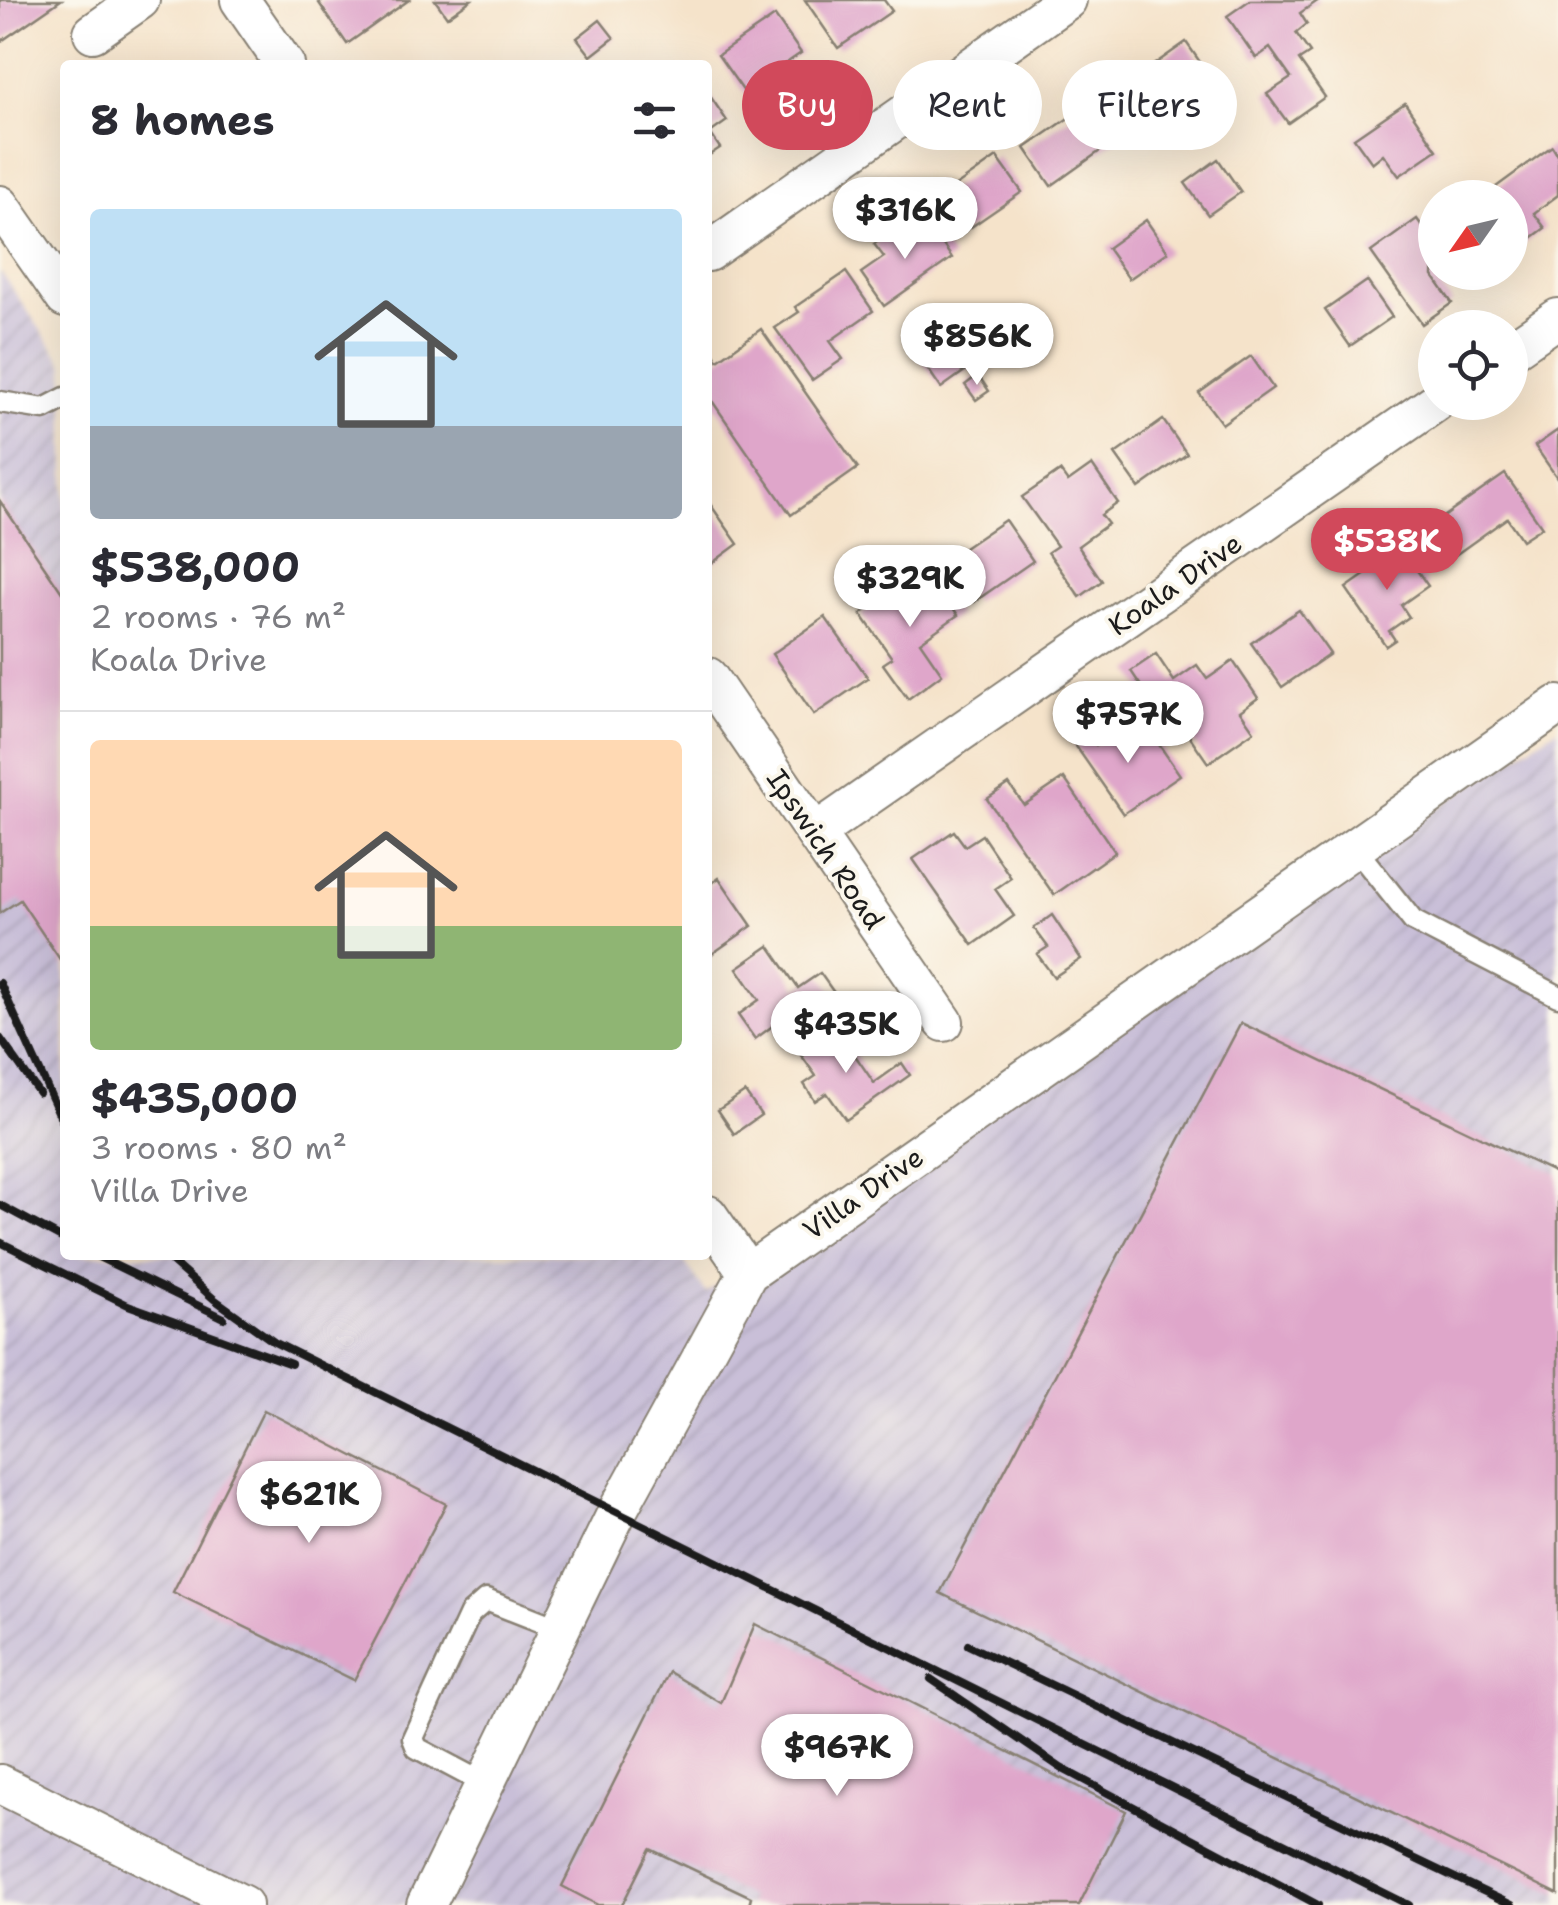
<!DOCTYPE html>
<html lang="en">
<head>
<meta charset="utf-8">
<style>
	:root { --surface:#fff; --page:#f7f7f7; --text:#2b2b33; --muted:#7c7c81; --line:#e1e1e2; --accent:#d1495b }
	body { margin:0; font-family:"Shantell Sans",sans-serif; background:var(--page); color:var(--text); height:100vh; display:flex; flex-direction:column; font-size:38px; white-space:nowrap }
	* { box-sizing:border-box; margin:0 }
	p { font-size:32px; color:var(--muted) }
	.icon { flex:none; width:55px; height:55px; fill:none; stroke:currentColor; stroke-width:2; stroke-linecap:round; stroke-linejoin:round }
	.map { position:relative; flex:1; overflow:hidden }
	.panel { position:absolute; left:60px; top:60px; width:652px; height:1200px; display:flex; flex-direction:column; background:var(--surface); border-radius:10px; box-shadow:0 10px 40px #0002 }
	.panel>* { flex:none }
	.guide { position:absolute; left:742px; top:60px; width:665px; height:90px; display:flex; gap:20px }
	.needle { width:65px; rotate:236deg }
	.buttons { position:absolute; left:1418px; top:180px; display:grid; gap:20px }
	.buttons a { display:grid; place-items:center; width:110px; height:110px; border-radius:50%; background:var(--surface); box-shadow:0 10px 40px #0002; font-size:50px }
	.price { position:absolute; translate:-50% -85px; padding:0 22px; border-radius:35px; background:#fff; color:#222; font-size:32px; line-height:65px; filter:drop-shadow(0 2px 5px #0008) }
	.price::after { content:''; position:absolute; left:50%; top:60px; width:30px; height:22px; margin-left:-15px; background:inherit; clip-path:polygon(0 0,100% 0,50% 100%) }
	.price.on { background:var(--accent); color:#fff }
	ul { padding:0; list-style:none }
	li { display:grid; align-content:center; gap:20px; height:530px; padding:0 30px }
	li+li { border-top:2px solid var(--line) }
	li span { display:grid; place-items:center; height:310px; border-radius:10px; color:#555 }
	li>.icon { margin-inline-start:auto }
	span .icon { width:180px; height:180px; fill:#fffc; stroke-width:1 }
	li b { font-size:42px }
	h2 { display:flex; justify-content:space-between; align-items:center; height:120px; padding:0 30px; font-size:42px }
	.pill { padding:0 35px; border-radius:45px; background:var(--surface); box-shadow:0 10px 40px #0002; font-size:35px; line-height:90px }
	.pill.on { background:var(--accent); color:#fff }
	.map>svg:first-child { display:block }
	.industrial { fill:url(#industrial-furrows) }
	.building { fill:#dfa6ca }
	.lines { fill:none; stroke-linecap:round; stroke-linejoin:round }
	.service-casing { stroke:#888073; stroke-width:25 }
	.minor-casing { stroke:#888073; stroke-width:42 }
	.service { stroke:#fff; stroke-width:20 }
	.minor { stroke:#fff; stroke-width:38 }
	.rail { stroke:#1c1c1c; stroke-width:8 }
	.labels { text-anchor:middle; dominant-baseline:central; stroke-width:8; stroke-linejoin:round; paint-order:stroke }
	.street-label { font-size:28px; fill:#1c1c1c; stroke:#fbf7ec }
</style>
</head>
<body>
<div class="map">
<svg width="1558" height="1905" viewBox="0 0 1558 1905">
	<defs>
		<pattern id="industrial-furrows" width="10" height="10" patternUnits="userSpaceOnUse" patternTransform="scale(2.5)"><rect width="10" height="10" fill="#c9bfd8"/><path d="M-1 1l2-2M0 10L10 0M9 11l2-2" fill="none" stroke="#aca4b9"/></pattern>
	</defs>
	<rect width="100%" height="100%" fill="#fbf7ec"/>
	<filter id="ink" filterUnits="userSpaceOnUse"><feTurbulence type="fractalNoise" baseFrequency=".01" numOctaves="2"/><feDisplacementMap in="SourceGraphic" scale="20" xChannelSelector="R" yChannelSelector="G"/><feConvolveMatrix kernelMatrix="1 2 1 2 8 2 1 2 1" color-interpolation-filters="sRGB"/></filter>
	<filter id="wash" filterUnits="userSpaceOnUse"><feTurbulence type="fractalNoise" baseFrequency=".0048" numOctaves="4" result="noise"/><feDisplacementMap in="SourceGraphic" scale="40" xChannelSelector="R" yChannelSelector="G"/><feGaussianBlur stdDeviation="2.25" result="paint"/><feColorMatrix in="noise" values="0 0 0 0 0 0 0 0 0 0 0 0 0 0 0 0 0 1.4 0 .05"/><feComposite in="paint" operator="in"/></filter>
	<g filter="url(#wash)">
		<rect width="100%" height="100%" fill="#f5e3ca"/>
		<polygon class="industrial" points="0,271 65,365 65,1255 680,1255 706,1293 1558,728 1558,1905 376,1905 370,1902 368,1905 0,1905"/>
		<g id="blocks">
			<g class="building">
				<polygon points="0,0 61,0 0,42"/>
				<polygon points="323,0 409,0 347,44 319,3"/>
				<polygon points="435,0 471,0 447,17"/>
				<polygon points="805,0 884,0 892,11 838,48"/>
				<polygon points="1250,0 1319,0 1300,13 1307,24 1296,33 1310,53 1299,60 1325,97 1288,123 1267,94 1291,78 1270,48 1256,58 1227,16"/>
				<polygon points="775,16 801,53 763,79 772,93 754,106 718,55"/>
				<polygon points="600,20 614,38 591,56 577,38"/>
				<polygon points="1186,42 1214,82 1182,105 1192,120 1167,137 1129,82"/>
				<polygon points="708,93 727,121 710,133 720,148 708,156"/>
				<polygon points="1099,97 1124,134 1051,186 1025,148"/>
				<polygon points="1405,103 1437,150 1399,176 1383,154 1372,163 1354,138"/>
				<polygon points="1552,146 1558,156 1558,195 1534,213 1545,228 1518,248 1510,237 1510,198 1481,198"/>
				<polygon points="997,157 1022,192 961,234 937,199"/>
				<polygon points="1218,159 1241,192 1208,215 1185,183"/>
				<polygon points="1417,219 1427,233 1435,227 1433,276 1452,303 1422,324 1371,252"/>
				<polygon points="1146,220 1168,252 1129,279 1107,248"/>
				<polygon points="928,223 952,258 884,306 861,273 884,257 874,244 895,229 902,241"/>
				<polygon points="846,272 873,311 830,341 843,359 812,380 775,328 799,312 795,307"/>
				<polygon points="1367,281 1392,317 1350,346 1325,310"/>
				<polygon points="945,319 976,363 941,388 910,343"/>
				<polygon points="997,320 1016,346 1001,356 983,330"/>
				<polygon points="761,329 858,468 791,515 708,395 708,344 718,360"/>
				<polygon points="1251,356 1273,388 1222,424 1199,393"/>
				<polygon points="978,375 989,391 976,400 965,385"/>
				<polygon points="1163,420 1187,454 1139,488 1115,454"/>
				<polygon points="1558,430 1558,479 1535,446"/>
				<polygon points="1092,465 1118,503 1101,515 1108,524 1078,546 1102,581 1080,597 1048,552 1057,546 1022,497 1060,471 1068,482"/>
				<polygon points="1505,474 1542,527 1522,540 1507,518 1454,556 1432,525"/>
				<polygon points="0,501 65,597 65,967 20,900 0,913"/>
				<polygon points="708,501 738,544 708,566"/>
				<polygon points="1005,520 1033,561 974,602 945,561"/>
				<polygon points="1402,549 1428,586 1401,605 1409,617 1389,631 1395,640 1386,646 1346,588"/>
				<polygon points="925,569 958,615 920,642 942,674 908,699 883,664 892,658 861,614"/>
				<polygon points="1299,610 1330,654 1282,687 1251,643"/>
				<polygon points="825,617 868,678 814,715 772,654"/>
				<polygon points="1156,654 1174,681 1197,665 1207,679 1233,661 1258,698 1240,711 1254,731 1208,763 1179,721 1169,728 1131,671"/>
				<polygon points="1144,723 1180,775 1123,814 1073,742 1086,732 1096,745 1116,731 1122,739"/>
				<polygon points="1064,778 1115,852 1054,895 987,799 1009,784 1024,805"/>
				<polygon points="954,831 965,846 982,835 1011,878 995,889 1014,916 973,945 913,859"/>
				<polygon points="719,878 752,926 709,956 708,886"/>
				<polygon points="1052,915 1081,959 1054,977 1037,954 1048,947 1034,928"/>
				<polygon points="769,946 798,988 820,973 835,994 780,1032 774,1025 755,1039 738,1015 759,1000 737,968"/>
				<polygon points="1241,1023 1558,1174 1558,1894 940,1593"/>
				<polygon points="837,1029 874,1083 902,1063 910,1075 846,1120 827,1093 815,1101 804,1084 816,1076 801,1055"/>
				<polygon points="745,1092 761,1115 734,1134 718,1110"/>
				<polygon points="264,1410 446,1504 354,1680 173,1592"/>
				<polygon points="755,1624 1126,1811 1079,1905 749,1905 751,1897 650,1849 622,1905 598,1905 562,1886 669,1672 721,1703"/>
			</g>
		</g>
	</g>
	<g filter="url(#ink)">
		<use href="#blocks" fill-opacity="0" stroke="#888073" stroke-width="2.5"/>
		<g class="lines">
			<defs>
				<g id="service">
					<polyline points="0,402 44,409 65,398"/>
					<polyline points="1355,848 1413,921 1558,996"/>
					<polyline points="485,1784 417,1748 413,1738 470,1614 486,1600 560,1629"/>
				</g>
				<g id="minor">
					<polyline points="240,0 285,65"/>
					<polyline points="93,33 140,0"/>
					<polyline points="0,205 65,298"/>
					<polyline points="708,252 1067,0"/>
					<polyline points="1510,351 1558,318"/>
					<polyline points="708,677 944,1022"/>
					<polyline points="815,833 1436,402"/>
					<polyline points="708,1215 748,1273"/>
					<polyline points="0,1784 243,1905"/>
					<polyline points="426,1905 618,1510 748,1273 1558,705"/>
				</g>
			</defs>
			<use href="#service" class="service-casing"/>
			<use href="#minor" class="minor-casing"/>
			<use href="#service" class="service"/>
			<use href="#minor" class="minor"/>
			<g class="rail">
				<polyline points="0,983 65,1127"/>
				<polyline points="0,1038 39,1093"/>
				<polyline points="0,1205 65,1240"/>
				<polyline points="0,1242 128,1305 291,1364"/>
				<polyline points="94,1255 224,1318"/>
				<polyline points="164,1255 214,1299 274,1342 1409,1905"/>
				<polyline points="968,1645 1512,1905"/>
				<polyline points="931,1679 1061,1768 1318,1905"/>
			</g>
		</g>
	</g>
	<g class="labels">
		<g class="street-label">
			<text transform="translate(1175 584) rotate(-35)">Koala Drive</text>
			<text transform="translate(826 849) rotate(56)">Ipswich Road</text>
			<text transform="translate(863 1193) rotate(-35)">Villa Drive</text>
		</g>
	</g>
</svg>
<div class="buttons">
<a><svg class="needle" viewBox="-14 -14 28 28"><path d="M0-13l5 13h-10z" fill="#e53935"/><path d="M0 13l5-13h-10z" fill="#7c7c81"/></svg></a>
<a><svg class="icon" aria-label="locate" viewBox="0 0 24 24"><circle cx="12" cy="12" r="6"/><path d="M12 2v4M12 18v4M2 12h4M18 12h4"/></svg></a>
</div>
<b class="price" style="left:905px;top:262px">$316K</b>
<b class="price" style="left:977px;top:388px">$856K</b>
<b class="price on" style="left:1387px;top:593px">$538K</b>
<b class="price" style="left:910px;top:630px">$329K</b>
<b class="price" style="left:1128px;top:766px">$757K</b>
<b class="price" style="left:846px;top:1076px">$435K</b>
<b class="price" style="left:309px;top:1546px">$621K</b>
<b class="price" style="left:837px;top:1799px">$967K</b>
<div class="guide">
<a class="pill on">Buy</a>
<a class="pill">Rent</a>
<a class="pill">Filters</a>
</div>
<section class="panel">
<h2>8 homes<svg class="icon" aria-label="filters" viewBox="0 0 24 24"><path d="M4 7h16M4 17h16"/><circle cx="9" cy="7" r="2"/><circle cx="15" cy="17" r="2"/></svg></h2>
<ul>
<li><span style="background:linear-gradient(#bfe0f5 70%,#9aa5b1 0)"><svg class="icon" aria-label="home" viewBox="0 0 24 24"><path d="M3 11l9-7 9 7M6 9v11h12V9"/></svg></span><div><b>$538,000</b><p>2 rooms · 76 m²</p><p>Koala Drive</p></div></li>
<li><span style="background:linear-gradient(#ffd9b3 60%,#8fb573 0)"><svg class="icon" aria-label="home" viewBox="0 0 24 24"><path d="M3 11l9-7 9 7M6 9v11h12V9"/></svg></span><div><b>$435,000</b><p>3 rooms · 80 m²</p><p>Villa Drive</p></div></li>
</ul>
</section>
</div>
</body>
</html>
